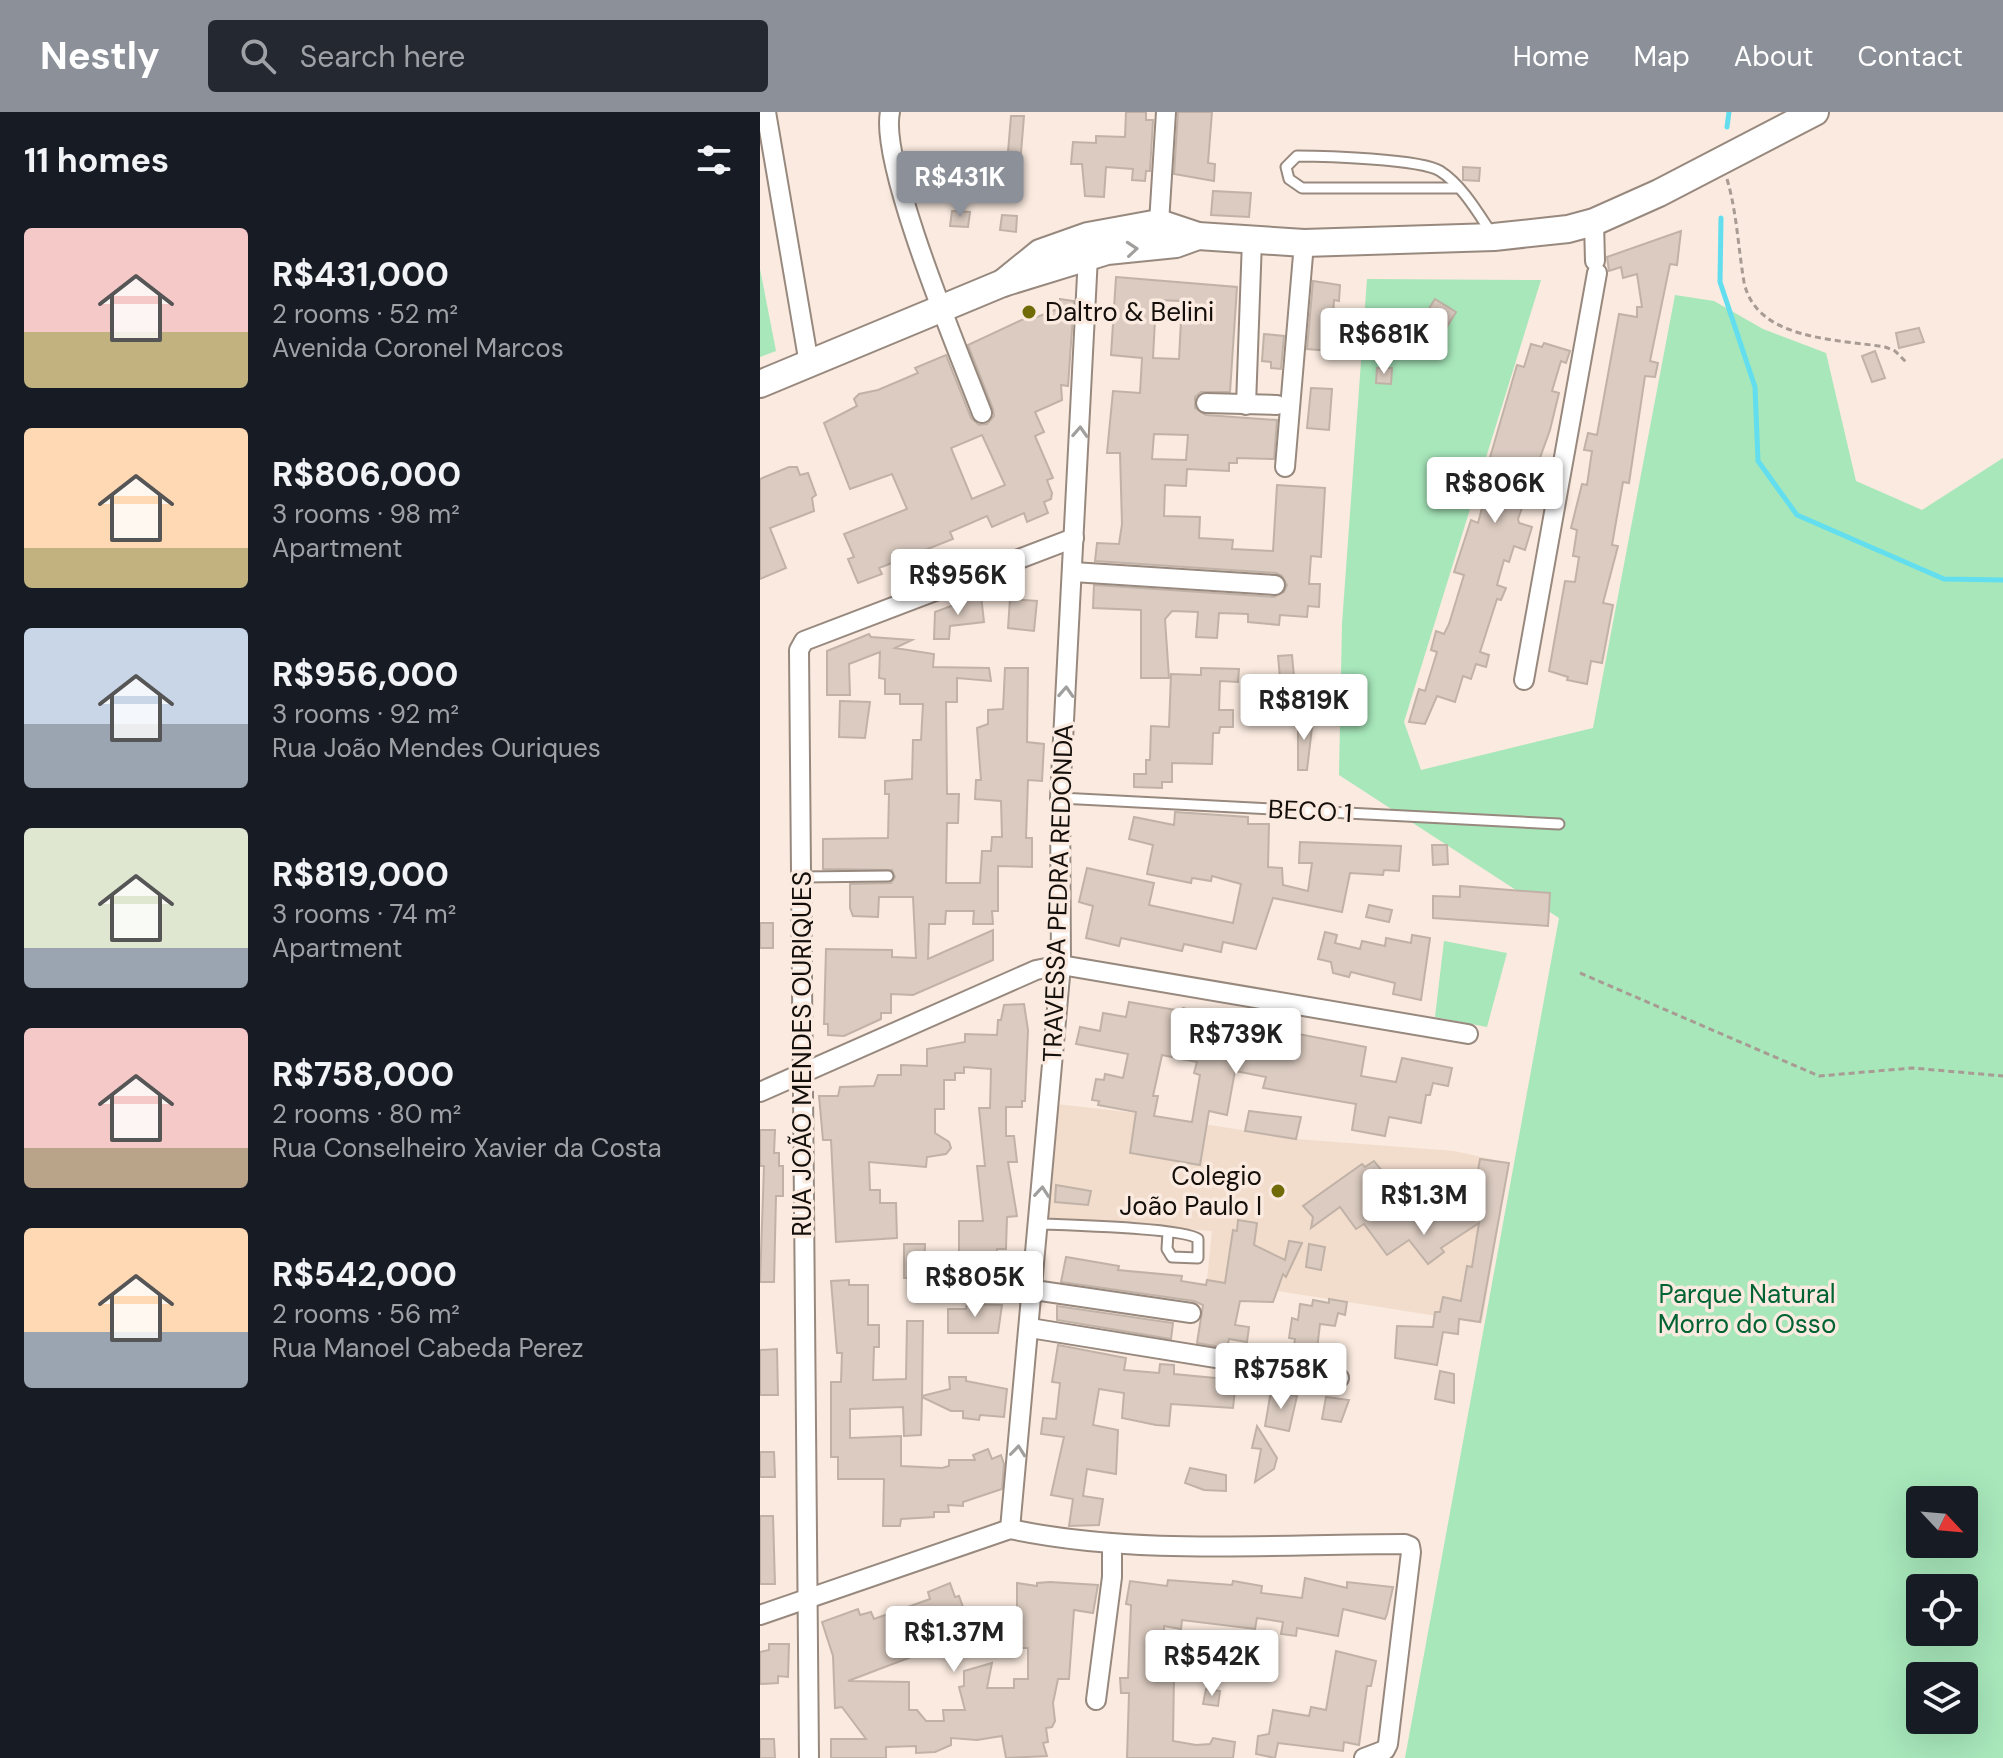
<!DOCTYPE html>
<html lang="en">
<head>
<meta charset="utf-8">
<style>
	:root { --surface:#171b24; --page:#242831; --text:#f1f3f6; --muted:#9ea1a6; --accent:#8c9099 }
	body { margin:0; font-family:"DM Sans",sans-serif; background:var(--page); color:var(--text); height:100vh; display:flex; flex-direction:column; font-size:30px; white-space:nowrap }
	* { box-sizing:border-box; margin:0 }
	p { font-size:26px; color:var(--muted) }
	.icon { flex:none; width:44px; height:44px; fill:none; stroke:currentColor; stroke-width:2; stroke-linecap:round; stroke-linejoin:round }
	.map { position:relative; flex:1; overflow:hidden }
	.panel { display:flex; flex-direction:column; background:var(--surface); width:760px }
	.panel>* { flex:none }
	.needle { width:52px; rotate:116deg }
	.controls { position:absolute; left:1146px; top:1374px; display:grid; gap:16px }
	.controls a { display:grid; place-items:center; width:72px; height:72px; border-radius:8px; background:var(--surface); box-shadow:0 8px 32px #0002; font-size:40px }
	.price { position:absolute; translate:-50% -68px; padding:0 18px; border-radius:8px; background:#fff; color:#222; font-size:26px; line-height:52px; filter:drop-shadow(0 2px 4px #0008) }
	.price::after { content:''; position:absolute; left:50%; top:48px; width:24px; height:18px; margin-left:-12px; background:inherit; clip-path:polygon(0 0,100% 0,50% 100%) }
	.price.active { background:var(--accent); color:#fff }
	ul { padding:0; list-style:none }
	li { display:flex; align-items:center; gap:24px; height:200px; padding:0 24px }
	li span { display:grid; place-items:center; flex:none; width:224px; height:160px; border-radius:8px; color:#555 }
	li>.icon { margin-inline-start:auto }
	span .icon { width:96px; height:96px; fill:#fffc; stroke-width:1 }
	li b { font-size:34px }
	h2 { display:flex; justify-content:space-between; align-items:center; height:96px; padding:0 24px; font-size:34px }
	header { display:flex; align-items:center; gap:48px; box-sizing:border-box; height:112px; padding:0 40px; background:var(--accent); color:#fff }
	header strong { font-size:38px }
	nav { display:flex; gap:44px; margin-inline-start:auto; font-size:28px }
	.search { width:560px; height:72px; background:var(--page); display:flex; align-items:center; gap:20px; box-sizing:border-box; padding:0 28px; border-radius:8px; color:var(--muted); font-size:30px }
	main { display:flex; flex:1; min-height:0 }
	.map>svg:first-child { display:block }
	.built { fill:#f2dccc }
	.green { fill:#a7e7ba; fill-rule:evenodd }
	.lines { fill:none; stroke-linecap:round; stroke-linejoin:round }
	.stream { stroke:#63deef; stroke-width:5 }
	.building { fill:#dbcbc0; stroke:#c1b2a7; stroke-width:2; fill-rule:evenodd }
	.service-casing { stroke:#98897f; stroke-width:13 }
	.minor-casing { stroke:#98897f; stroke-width:22 }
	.secondary-casing { stroke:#98897f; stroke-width:30 }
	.path { stroke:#a79b93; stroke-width:3; stroke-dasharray:6 4; stroke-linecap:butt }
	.service { stroke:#fff; stroke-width:9 }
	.minor { stroke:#fff; stroke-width:18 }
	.secondary { stroke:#fff; stroke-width:26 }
	.oneway { stroke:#a19f9d }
	.poi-dot { fill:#706b06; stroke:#faeadf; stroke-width:3 }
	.labels { text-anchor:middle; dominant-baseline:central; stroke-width:7; stroke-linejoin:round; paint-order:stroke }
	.poi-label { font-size:26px; fill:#140f0b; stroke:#faeadf; text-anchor:start }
	.street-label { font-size:26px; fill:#140f0b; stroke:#faeadf }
	.park-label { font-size:26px; fill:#006333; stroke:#faeadf }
</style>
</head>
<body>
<header>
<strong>Nestly</strong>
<div class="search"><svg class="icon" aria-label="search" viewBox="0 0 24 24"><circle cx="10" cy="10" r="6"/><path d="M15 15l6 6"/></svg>Search here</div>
<nav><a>Home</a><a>Map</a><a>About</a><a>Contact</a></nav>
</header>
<main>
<section class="panel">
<h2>11 homes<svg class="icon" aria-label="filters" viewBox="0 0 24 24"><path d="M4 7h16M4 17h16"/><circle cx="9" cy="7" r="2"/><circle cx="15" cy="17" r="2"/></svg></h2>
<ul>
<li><span style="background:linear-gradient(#f6c9c9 65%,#c2b280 0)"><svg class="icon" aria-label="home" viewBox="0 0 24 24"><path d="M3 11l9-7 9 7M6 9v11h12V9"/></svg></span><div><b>R$431,000</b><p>2 rooms · 52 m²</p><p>Avenida Coronel Marcos</p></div></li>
<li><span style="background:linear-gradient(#ffd9b3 75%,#c2b280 0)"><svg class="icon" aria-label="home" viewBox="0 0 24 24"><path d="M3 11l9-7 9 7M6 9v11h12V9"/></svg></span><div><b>R$806,000</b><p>3 rooms · 98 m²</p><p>Apartment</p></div></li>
<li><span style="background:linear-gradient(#c9d6e8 60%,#9aa5b1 0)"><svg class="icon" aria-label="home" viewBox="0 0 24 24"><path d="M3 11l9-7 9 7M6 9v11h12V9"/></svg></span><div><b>R$956,000</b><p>3 rooms · 92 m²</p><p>Rua João Mendes Ouriques</p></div></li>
<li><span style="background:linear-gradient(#dfe7d0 75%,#9aa5b1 0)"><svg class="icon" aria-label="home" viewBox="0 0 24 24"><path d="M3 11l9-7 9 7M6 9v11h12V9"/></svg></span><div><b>R$819,000</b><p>3 rooms · 74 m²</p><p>Apartment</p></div></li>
<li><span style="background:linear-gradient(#f6c9c9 75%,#b9a48a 0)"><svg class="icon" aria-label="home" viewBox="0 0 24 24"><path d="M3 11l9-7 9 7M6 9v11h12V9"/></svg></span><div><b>R$758,000</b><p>2 rooms · 80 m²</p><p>Rua Conselheiro Xavier da Costa</p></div></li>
<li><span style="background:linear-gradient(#ffd9b3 65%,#9aa5b1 0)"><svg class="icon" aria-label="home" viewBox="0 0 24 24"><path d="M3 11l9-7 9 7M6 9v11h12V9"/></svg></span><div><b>R$542,000</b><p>2 rooms · 56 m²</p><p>Rua Manoel Cabeda Perez</p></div></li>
</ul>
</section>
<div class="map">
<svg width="1243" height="1646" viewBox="0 0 1243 1646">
	<rect width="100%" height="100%" fill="#faeadf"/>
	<polygon class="built" points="296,992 376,1001 536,1027 694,1039 749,1051 722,1211 447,1168 452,1119 289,1106"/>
	<g class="green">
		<polygon points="0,157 16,239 0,245"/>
		<path d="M607,167l174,1 -137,442 17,48 172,-42 82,-433 39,6 49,28 63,24 30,128 66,29 81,-52v1300h-598l154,-840 -220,-143 3,-151zM1160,1388h44v44h-44zM1160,1476h44v44h-44zM1160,1564h44v44h-44z"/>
		<polygon points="684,829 747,841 727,915 675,905"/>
	</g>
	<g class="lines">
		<g class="stream">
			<polyline points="967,15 969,0"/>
			<polyline points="961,106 960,170 995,275 998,349 1037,403 1184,467 1243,468"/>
		</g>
	</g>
	<g class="building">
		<polygon points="366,0 386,0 386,8 393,8 390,59 386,59 385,69 372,68 373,57 346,55 344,85 325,84 322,52 311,52 313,30 336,31 336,24 365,25"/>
		<polygon points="418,0 452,0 448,51 455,52 454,69 414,62"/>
		<polygon points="251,4 264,4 261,41 248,40"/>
		<polygon points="149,44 171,45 169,75 153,75 147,50"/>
		<polygon points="703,55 720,56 719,69 703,68"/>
		<polygon points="453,79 491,81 489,105 451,103"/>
		<polygon points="192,99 210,100 208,115 190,114"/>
		<polygon points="242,103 257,104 256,120 240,118"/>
		<polygon points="921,119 917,153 910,152 890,249 898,251 895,265 885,264 869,371 863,370 856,410 852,433 858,434 843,491 853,493 842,551 831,549 827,572 807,568 808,565 789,559 805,469 815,470 819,445 813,444 817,418 811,416 822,372 827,373 832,339 824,338 828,321 837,323 859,202 877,205 877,195 882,195 877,162 863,166 861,155 849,159 847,145"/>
		<path d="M356,165l121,10 -7,105h-29l-6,5v11l11,7 71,5 -3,39 -37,-1v5h-8v8l-42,-2 -1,17 -21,-1 -1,31 36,1 -1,21 34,2 -1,9 41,2 4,-66 48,3 -4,69 -10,-1 -2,28h11l-1,23 -11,-1 -1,11 -27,-2 -1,10 -31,-3v-8l-29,-1 -2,25 -21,-1 2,-25 -26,-1 -7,8 4,59h-28v-68l-48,-2 1,-23 180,12 10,-5 3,-7 -5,-9 -6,-3 -181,-12 2,-18 22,1 3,-20 -2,-71h-13l6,-62 27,2 2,-35 -31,-3zM396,188l26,1 -3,58 -26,-1zM394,322l34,1 -2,25 -34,-1z"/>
		<polygon points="553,169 580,173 579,189 574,188 571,239 547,237"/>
		<path d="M300,187l14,2 -6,85 -7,-1 1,15 -27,12 9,20 -9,4 18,42 -6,2 5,13 -1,6 -7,3 4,11 -21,9 -3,-9 -32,14 -5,-11 -37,16 3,7 -74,29 3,6 -24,9 -10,-24 6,-2 -10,-23 63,-25 -15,-35 -42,15 -26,-66 33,-17 -3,-7 5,-5 19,-4 40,-17 -3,-5 31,-13 25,63 8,7 8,-1 7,-8 -1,-7 -25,-64 62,-29 2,3 28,-11zM222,323l23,50 -33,14 -21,-51z"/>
		<polygon points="675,187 696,200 678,229 657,216"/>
		<polygon points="1159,216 1164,230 1139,236 1136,221"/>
		<polygon points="504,222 524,224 521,257 511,256 511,250 502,249"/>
		<polygon points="784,231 810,239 806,251 801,249 792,279 799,281 790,318 758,407 759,411 772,415 765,438 754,434 749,450 744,448 737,473 746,476 741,488 737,487 720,540 729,543 726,555 716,552 711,567 703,564 695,590 677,584 665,612 649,610 659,577 665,579 677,540 671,538 676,519 684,522 689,512 704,463 694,460 711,408 718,411 725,385 719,383 757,253 764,255 771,232 782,235"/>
		<polygon points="1115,239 1125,266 1112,270 1102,244"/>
		<polygon points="617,256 632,256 631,272 616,271"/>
		<polygon points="551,276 572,277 569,318 547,316"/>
		<polygon points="29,355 37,355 40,363 48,361 56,383 52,386 54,399 10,416 26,456 0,467 0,367"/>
		<polygon points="221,483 224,510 190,514 189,527 174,527 175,500"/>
		<polygon points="250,487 277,489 274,519 248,516"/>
		<polygon points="109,522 111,525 152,528 135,536 174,542 173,555 229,556 231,569 197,566 197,590 186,590 187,682 199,682 198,711 187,711 186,771 220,771 222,739 231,739 232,725 242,725 241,689 215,687 216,668 221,668 217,616 228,612 228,598 243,597 245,556 268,556 267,630 284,632 282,669 268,668 266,726 272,726 272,755 238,754 238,799 232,799 233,812 213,812 214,799 186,799 185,812 169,812 168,847 233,818 233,848 153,883 131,882 131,901 121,901 121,907 84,924 68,923 68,912 64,912 66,837 132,838 132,845 156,846 153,785 119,785 118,805 93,804 90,796 90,772 131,771 135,765 132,758 63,757 63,727 128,726 129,682 125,682 125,669 152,667 153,628 161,628 163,592 140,592 140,582 125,582 125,567 119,566 120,540 89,552 90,583 67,583 67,539"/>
		<polygon points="532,543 534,565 520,566 518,544"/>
		<polygon points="441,556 479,557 478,570 460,569 459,598 473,598 473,615 460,615 459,621 453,621 452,652 412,651 412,670 402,670 402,676 374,675 374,662 386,662 386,648 390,648 391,614 409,615 411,562 441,563"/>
		<polygon points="80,589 110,590 105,626 79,625"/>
		<polygon points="538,607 553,607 547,658 538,658"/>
		<polygon points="415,700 488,705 488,712 509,712 508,755 522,756 523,773 548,779 552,751 539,751 540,730 641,734 639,759 624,758 623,763 590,761 582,800 513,786 496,837 463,830 461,840 424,832 422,839 361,826 359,834 326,826 333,794 319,790 327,756 394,771 389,793 473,811 481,772 452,764 451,769 432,766 431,771 387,762 393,733 369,727 374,705 414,713"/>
		<polygon points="672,733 687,733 688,752 673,753"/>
		<polygon points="700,774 790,781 788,814 673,806 673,784 700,785"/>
		<polygon points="609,793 632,798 629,810 606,805"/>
		<rect x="0" y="811" width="13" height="25"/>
		<polygon points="565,820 577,823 575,831 600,837 602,829 625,834 626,826 651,831 652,823 670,826 661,888 633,882 635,871 591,860 589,865 573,861 571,850 558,847"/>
		<path d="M369,890l53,9 1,-3 37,11 146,28 -5,29 35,6 6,-24 50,10 -4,18 -15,-3 -3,12h-4l-5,28 -32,-6 -4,19 -33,-6 4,-26 -93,-16 3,-11 -31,-6 -8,44 -18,-4 -9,54 -70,-12 6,-41 -38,-7 1,-4 -7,-1 4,-21 8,1 1,-6 18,4 5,-24 -52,-10 4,-17 20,4 3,-18 23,4zM402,943l35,7 -3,11 6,2 -8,47 -38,-6 4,-20h-5z"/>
		<polygon points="264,892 268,918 265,989 262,989 262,995 246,995 246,1024 254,1024 257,1050 248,1050 257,1104 247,1105 246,1137 237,1137 237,1164 209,1165 209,1159 200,1159 199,1138 199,1109 223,1109 217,1054 225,1054 219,996 230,996 231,957 204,955 204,961 195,961 195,968 184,968 184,997 175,997 175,1021 189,1030 191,1036 186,1042 167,1045 166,1055 109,1050 110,1078 120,1078 120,1091 136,1091 137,1126 76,1130 71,1028 63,1028 59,984 78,984 80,975 114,974 118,963 141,963 141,953 167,954 167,937 205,930 205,922 237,923 238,908 241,908 244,893"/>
		<polygon points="489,999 541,1005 536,1027 485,1019"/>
		<polygon points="0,1018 15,1018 14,1041 19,1041 19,1054 23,1054 23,1084 16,1084 14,1170 0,1170 4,1054 0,1054"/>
		<polygon points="720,1047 749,1051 720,1210 699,1207 698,1222 683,1220 677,1253 635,1246 637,1214 673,1215 675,1200 680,1200 683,1185 701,1189 707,1154 712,1155 719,1111 681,1136 684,1140 668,1152 649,1128 627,1143 604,1112 596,1117 580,1095 551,1116 553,1105 543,1094 602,1052 605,1055 614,1049 649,1092 683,1068 700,1090 714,1081"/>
		<polygon points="296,1073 331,1079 328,1093 295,1090"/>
		<polygon points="478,1108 497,1111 494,1133 525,1148 529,1129 542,1131 526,1165 523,1162 513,1190 480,1189 475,1213 489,1215 487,1230 469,1227 467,1236 437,1231 443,1193 434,1189 301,1170 306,1145 359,1154 358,1158 422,1164 421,1169 446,1173 447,1168 465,1171 473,1118 477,1119"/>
		<polygon points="144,1132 165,1132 164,1166 144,1166"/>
		<polygon points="549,1132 565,1135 561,1158 546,1155"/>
		<polygon points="89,1168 89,1173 108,1173 108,1213 119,1213 119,1235 114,1235 113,1268 146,1267 147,1209 163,1209 162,1284 190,1277 189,1265 206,1265 206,1269 247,1277 244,1305 220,1303 219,1308 203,1306 203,1299 191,1299 162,1285 161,1323 144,1324 143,1295 90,1297 90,1326 141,1324 141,1354 182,1356 189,1354 189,1348 215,1348 213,1343 228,1337 232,1347 241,1343 244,1352 242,1377 203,1390 203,1394 188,1393 189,1400 174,1400 174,1405 141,1407 140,1414 123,1414 124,1367 78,1367 78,1345 71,1345 71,1270 81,1270 82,1241 77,1241 71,1169"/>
		<polygon points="569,1187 587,1190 585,1203 578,1201 575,1214 560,1212 557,1237 534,1233 535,1227 529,1226 532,1206 538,1208 540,1192 552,1194 553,1188 569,1191"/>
		<polygon points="207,1192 242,1193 238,1221 188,1221 188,1197 206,1197"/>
		<polygon points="297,1194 413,1211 411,1227 297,1208"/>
		<polygon points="298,1233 366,1246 364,1258 399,1261 400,1252 414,1253 414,1262 476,1268 473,1296 411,1292 409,1314 396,1313 362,1306 364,1281 339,1277 333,1313 358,1318 356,1362 327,1357 323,1384 343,1387 339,1413 309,1414 313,1387 291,1383 304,1325 281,1322 283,1306 296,1307 300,1271 292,1270"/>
		<polygon points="17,1237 18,1283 0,1283 0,1238"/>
		<polygon points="680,1259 694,1262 694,1291 675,1287"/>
		<polygon points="511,1279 537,1284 529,1319 505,1314"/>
		<polygon points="566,1285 589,1288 581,1310 562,1307"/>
		<polygon points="497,1314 517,1346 514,1357 495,1370 501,1337 492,1336"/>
		<polygon points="0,1340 14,1340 15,1365 0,1365"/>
		<polygon points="430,1356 466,1363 466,1379 444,1378 425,1371"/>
		<polygon points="0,1404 13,1404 15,1472 0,1472"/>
		<polygon points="545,1466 587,1476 587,1470 633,1475 627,1502 625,1507 583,1497 578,1524 537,1516 536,1524 521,1522 523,1510 497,1506 495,1517 422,1508 421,1517 404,1514 405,1562 414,1562 413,1629 436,1633 450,1632 453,1626 475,1630 473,1646 367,1646 369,1581 361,1581 360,1566 368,1566 371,1493 366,1492 370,1469 407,1474 408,1468 472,1473 473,1469 502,1474 501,1481 542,1486"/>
		<polygon points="290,1470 338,1473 333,1501 314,1498 309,1567 298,1567 293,1591 295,1609 292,1615 286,1616 288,1630 283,1631 287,1644 246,1646 242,1624 217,1628 191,1626 191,1633 175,1640 156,1641 156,1634 126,1635 126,1646 71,1646 71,1627 106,1627 82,1595 75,1596 73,1544 62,1510 98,1497 100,1503 111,1500 114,1507 170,1487 168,1480 190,1471 195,1485 199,1484 209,1512 171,1526 175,1536 88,1569 149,1570 149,1598 157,1598 166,1609 184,1609 183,1598 205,1598 199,1575 204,1574 204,1559 232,1551 227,1576 254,1576 254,1567 268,1567 268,1536 257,1536 257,1471 277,1474 277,1471"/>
		<polygon points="9,1532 29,1532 28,1565 18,1564 18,1571 0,1572 0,1540 9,1538"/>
		<polygon points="576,1539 616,1549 611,1574 607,1574 599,1633 584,1630 583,1639 518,1631 515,1646 496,1642 498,1624 509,1622 513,1598 549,1604 551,1595 566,1598"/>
		<polygon points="446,1577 460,1579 458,1594 443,1592"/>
		<polygon points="0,1627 14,1627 15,1646 0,1646"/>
	</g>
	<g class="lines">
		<defs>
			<g id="service">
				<path d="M698,76h-156l-13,-9 -3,-12 11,-11c26,0 124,3 143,15 22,14 38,42 52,63"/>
				<polyline points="300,686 799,712"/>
				<polyline points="42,765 128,764"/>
				<path d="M280,1112c25,1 145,4 158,15v19l-26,-1 -5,-8 1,-17"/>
			</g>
			<g id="minor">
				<polyline points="6,0 49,252"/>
				<path d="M130,0c-11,52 70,243 92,301"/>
				<polyline points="834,110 835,149"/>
				<polyline points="399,111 406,0"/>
				<polyline points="446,291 517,293"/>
				<polyline points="486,293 492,128"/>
				<polyline points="525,355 544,131"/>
				<polyline points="313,460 515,473"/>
				<polyline points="764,568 837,161"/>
				<polyline points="0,980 276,858 301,853 708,922"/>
				<polyline points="274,1178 431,1201"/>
				<polyline points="270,1216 579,1266"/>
				<polyline points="250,1417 301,853 300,686 328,144 321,138"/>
				<path d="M0,1503l250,-86c128,27 264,15 395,15l5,2 1,6 -23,192 -3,6 -21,8"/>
				<polyline points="336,1588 352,1465 352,1432"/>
				<polyline points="49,1646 39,538 44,529 314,426"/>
			</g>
			<g id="secondary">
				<polyline points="243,171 280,141 328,124 399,111 438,124 544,131 734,125 808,117 834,110 899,81 1055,0"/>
				<polyline points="0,272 243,171 347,139 416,132 438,124"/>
			</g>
		</defs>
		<use href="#service" class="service-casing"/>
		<use href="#minor" class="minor-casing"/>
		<use href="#secondary" class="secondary-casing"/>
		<g class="path">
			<path d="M967,67c10,34 11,68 17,103 12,59 95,57 141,65l10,4 11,11"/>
			<polyline points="820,861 1059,964 1152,956 1243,964"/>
		</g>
		<use href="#service" class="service"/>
		<use href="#minor" class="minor"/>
		<use href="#secondary" class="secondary"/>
	</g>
	<defs><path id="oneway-chevron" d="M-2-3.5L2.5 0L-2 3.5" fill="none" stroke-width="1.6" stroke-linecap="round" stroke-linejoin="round" transform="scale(2)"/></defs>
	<g class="oneway">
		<use href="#oneway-chevron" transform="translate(372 137) rotate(-5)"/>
		<use href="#oneway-chevron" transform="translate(320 320) rotate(-87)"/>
		<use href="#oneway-chevron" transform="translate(306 580) rotate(-87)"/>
		<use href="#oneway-chevron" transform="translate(282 1080) rotate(-85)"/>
		<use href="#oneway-chevron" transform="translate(258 1339) rotate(-84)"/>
	</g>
	<g class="poi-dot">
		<circle cx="269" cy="200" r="8"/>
		<circle cx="518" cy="1079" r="8"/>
	</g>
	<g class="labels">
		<g class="poi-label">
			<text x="285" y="200">Daltro &amp; Belini</text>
			<text x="502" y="1064" text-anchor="end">Colegio<tspan x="502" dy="30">João Paulo I</tspan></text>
		</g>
		<g class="street-label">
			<text transform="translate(550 699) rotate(3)">BECO 1</text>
			<text transform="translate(298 781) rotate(-88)">TRAVESSA PEDRA REDONDA</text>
			<text transform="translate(42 942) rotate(-90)">RUA JOÃO MENDES OURIQUES</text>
		</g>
		<g class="park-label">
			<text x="987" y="1182">Parque Natural<tspan x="987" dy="30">Morro do Osso</tspan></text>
		</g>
	</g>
</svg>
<div class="controls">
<a><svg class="needle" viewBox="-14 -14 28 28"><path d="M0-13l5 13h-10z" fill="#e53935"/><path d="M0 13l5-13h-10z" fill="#9ea1a6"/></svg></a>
<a><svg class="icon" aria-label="locate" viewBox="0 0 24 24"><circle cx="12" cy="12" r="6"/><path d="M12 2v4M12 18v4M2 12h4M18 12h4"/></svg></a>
<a><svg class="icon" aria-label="layers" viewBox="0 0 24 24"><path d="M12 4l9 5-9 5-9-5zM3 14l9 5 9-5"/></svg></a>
</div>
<b class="price active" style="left:200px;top:107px">R$431K</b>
<b class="price" style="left:624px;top:264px">R$681K</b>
<b class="price" style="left:735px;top:413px">R$806K</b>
<b class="price" style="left:198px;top:505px">R$956K</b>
<b class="price" style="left:544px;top:630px">R$819K</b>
<b class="price" style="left:476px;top:964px">R$739K</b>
<b class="price" style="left:664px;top:1125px">R$1.3M</b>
<b class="price" style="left:215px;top:1207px">R$805K</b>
<b class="price" style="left:521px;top:1299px">R$758K</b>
<b class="price" style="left:194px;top:1562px">R$1.37M</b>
<b class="price" style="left:452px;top:1586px">R$542K</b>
</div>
</main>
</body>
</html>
